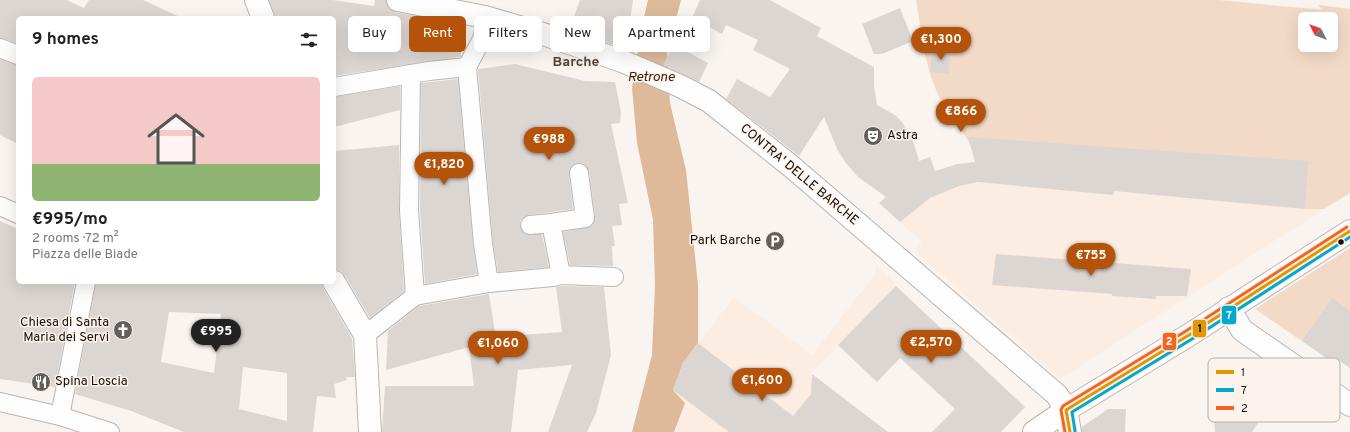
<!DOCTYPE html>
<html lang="en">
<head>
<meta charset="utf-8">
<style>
	:root { --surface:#fff; --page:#f6f6f6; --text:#222; --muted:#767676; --line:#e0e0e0; --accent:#b45309 }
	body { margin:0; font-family:Overpass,sans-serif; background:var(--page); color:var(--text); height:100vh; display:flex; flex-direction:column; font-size:15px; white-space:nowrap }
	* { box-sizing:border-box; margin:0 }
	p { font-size:13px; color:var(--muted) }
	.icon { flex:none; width:22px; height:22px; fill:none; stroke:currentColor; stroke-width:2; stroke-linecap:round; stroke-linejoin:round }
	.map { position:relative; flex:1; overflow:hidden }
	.side { position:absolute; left:16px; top:16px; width:320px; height:268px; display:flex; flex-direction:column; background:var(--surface); border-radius:6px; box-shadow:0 4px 16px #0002 }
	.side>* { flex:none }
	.guide { position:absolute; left:348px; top:16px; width:380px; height:36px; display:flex; gap:8px }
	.needle { width:26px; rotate:312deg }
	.fabs { position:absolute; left:1298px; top:12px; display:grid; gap:8px }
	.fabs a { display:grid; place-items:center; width:40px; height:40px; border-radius:6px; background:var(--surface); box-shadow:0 4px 16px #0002; font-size:20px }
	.price { position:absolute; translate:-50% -34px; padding:0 9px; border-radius:14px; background:var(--accent); color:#fff; font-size:13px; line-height:26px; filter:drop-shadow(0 1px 2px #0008) }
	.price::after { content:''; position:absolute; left:50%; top:24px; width:12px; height:9px; margin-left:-6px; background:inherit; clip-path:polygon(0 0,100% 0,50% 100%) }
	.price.selected { background:#222; color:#fff }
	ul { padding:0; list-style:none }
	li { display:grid; align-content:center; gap:8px; height:212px; padding:0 16px }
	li+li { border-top:1px solid var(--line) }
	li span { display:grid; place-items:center; height:124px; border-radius:6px; color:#555 }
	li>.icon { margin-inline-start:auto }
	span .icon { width:72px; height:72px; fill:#fffc; stroke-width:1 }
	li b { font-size:17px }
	h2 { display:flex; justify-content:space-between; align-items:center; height:48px; padding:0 16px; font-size:17px }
	.chip { padding:0 14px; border-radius:6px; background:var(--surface); box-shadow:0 4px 16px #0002; font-size:14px; line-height:36px }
	.chip.selected { background:var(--accent); color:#fff }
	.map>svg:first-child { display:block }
	.built { fill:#fbede1 }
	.green { fill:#f2dac6; fill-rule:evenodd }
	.water { fill:#deba9b }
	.building { fill:#dcd6d2; fill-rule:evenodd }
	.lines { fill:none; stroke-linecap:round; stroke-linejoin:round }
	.pedestrian-casing { stroke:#bab5b1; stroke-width:20 }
	.minor-casing { stroke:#bab5b1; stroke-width:24 }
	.pedestrian { stroke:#fefdfd; stroke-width:18 }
	.minor { stroke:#fefdfd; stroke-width:22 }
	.bus-1-casing { stroke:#fdf3ec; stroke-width:6 }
	.bus-2-casing { stroke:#fdf3ec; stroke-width:6 }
	.bus-3-casing { stroke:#fdf3ec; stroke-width:6 }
	.bus-1 { stroke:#e09701; stroke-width:3 }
	.bus-2 { stroke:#00a9ce; stroke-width:3 }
	.bus-3 { stroke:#f26522; stroke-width:3 }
	.bus-dot { fill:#130e0a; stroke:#fdf3ec; stroke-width:1.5 }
	.labels { text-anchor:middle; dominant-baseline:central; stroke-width:3; stroke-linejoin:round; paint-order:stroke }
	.poi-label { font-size:13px; fill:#130e0a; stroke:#fdf3ec; text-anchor:start }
	.street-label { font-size:13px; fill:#130e0a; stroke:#fdf3ec }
	.neighbourhood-label { font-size:14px; font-weight:bold; fill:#53463b; stroke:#fdf3ec }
	.water-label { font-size:14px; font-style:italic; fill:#402000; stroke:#fdf3ec }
	.key { fill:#fdf3ec; stroke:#b7aea8; stroke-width:1 }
	.key-label { font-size:11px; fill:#130e0a }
	.line-badge { stroke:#fdf3ec; stroke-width:1.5 }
	.badge-label { font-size:11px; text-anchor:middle; font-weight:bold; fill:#fff }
	.pale-badge-label { font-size:11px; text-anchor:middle; font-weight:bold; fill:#111 }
</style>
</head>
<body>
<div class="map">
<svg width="1350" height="432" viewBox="0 0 1350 432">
	<rect width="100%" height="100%" fill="#f9f4f0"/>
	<g class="built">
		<polygon points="1309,161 1306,209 1324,209 1060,379 915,251 922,242 900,222 930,198 953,187 971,183"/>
		<polygon points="877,266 893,281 896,286 810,375 812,379 813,392 808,398 850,432 673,432 676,392 673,390 683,363 734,297 812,355 873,277"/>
	</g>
	<g class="green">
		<path d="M916,0h303l104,10 -5,-5 32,4v184l-26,16h-19l4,-47 -338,-14c-5,-16 -20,-28 -28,-44 -18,-32 -21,-68 -27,-104zM1305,19h26v26h-26z"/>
		<polygon points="1350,248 1350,368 1334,357 1331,361 1255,309"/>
	</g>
	<polygon class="water" points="648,0 681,0 667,54 670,103 686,170 698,285 698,343 683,363 673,390 685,403 674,432 632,432 652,355 655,285 653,220 637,143 632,88 642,26"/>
	<g class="building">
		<polygon points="0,0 67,0 84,8 89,0 143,0 182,18 18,18 18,44 0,38"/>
		<polygon points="269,0 333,0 374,6 375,0 386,0 390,9 396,12 461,25 461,57 334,76 334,18 275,18"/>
		<polygon points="580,0 633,0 626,49 569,30"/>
		<polygon points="700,0 770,0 821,28 817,36 874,67 874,86 877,105 895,115 902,122 912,137 919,161 930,157 935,171 957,164 975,162 968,137 1309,161 1305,209 1114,191 1113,195 978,182 959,186 930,198 900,222 879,203 886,197 858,177 846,163 837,149 824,117 799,156 726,99 737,79 770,97 790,69 753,50 758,40 726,25 722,34 692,18"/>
		<polygon points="900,8 913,41 882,54 874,54 862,24"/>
		<polygon points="672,47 679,50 680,48 708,63 699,82 663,65"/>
		<polygon points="951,49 949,74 930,72 932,50"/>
		<polygon points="0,59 18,65 18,144 0,135"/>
		<polygon points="515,64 585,81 615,82 621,112 620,123 611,124 628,203 619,204 622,225 612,226 615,246 612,246 613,266 570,265 563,232 591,226 595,217 589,171 583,163 578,163 572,165 569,174 573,209 529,215 524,217 520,221 520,226 525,234 542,234 549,267 498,272 493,243 478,69"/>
		<polygon points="458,79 473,245 477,274 425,284 420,210 421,83"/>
		<polygon points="400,86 400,110 334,127 334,97"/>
		<polygon points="399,145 399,211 404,291 370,318 345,276 340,271 334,270 334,151"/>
		<polygon points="0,221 18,229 18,282 75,282 55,387 0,379"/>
		<polygon points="996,254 1191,269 1187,296 1156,296 1156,299 1112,296 1112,294 992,285"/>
		<path d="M96,282h226l1,6 29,50 3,39h-9l1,3 -13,4 2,14 -19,-2 -4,36h-129l-53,-21 -56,-17zM169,312l52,2 -7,59 -53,-11zM243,367l44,6v48l-48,-12z"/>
		<polygon points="562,286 604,287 611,355 596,413 587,432 548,432 572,365 518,370 511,432 382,432 385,386 474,386 469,347 386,370 388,331 419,306 489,294 496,339 522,333 522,335 562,332 556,287"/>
		<polygon points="896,286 1025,407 1001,432 932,432 955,409 900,358 877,382 838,345"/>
		<polygon points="1332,298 1350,311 1350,368 1334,357 1331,361 1302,341"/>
		<polygon points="698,343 793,416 811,394 812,374 888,432 729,432 673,390 683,363"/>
		<polygon points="1231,367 1276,395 1252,432 1215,432 1212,393"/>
		<polygon points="1108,409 1126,409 1125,432 1082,432 1082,427"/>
	</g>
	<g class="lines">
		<defs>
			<g id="pedestrian">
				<polyline points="0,48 18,55"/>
				<polyline points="467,67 483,244 489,283"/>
				<polyline points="467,67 483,37 485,17"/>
				<polyline points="411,74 409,210 415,296"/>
				<polyline points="334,87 429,71 467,67"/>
				<polyline points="0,206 18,214"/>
				<polyline points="530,225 551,223"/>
				<polyline points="561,275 551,223 585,218 579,173"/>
				<polyline points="365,335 415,296 489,283 553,277 561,275 614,277"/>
				<polyline points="0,402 60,416 110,432"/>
				<polyline points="60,416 86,282"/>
			</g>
			<g id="minor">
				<polyline points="256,0 263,18"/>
				<polyline points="398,0 485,17 546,35 622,61 680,86 709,101 792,167 1057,395 1066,410 1070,432"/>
				<polyline points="334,282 365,335 370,432"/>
				<polyline points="1229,308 1242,330 1350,405"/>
				<polyline points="1034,432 1066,410 1189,335 1350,231"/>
			</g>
		</defs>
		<use href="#pedestrian" class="pedestrian-casing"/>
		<use href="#minor" class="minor-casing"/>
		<use href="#pedestrian" class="pedestrian"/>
		<use href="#minor" class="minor"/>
		<defs>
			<polyline id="bus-1" points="1070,432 1066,410 1189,335 1350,231"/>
			<polyline id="bus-2" points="1075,431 1072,412 1192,339 1350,237"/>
			<polyline id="bus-3" points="1065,432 1061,410 1063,406 1186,331 1347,227"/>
		</defs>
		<use href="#bus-1" class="bus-1-casing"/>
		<use href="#bus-2" class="bus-2-casing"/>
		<use href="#bus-3" class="bus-3-casing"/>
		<use href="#bus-1" class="bus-1"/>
		<use href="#bus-2" class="bus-2"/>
		<use href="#bus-3" class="bus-3"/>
	</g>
	<defs>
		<symbol id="theatre-disc" viewBox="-11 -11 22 22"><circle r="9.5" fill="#645e5a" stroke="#fdf3ec"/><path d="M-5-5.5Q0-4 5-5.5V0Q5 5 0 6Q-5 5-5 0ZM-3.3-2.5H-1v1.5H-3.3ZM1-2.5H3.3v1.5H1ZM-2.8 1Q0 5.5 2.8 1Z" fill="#fff"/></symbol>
		<symbol id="parking-disc" viewBox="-11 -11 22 22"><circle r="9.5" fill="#645e5a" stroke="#fdf3ec"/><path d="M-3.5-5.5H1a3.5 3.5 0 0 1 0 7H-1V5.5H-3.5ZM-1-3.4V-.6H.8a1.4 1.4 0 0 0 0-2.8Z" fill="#fff"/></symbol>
		<symbol id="church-disc" viewBox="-11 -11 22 22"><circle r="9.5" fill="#645e5a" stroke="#fdf3ec"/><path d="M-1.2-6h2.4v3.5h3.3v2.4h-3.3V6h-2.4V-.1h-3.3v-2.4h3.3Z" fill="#fff"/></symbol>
		<symbol id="restaurant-disc" viewBox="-11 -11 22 22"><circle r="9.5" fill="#645e5a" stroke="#fdf3ec"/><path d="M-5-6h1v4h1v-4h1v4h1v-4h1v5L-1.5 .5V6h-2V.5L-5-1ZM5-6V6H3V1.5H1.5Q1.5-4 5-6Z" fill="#fff"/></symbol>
	</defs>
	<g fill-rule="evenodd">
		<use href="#theatre-disc" x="862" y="125" width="22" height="22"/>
		<use href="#parking-disc" x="764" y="230" width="22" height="22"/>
		<use href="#church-disc" x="112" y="319" width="22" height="22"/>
		<use href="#restaurant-disc" x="30" y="371" width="22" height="22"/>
	</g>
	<circle class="bus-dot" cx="1341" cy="242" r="3.5"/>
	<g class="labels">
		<g class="poi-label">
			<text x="887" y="136">Astra</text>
			<text x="761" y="241" text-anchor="end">Park Barche</text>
			<text x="109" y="323" text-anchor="end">Chiesa di Santa<tspan x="109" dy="15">Maria dei Servi</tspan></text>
			<text x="55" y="382">Spina Loscia</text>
		</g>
		<g class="street-label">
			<text transform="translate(799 175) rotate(40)">CONTRA' DELLE BARCHE</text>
		</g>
		<g class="neighbourhood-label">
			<text x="576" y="62">Barche</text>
		</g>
		<g class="water-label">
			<text x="651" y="77">Retrone</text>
		</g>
	</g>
	<rect x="1208" y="358" width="132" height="64" rx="6" class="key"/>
	<rect x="1216" y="370" width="18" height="4" fill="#e09701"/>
	<rect x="1216" y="388" width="18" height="4" fill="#00a9ce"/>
	<rect x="1216" y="406" width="18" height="4" fill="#f26522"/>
	<g class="key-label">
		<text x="1241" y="376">1</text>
		<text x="1241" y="394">7</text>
		<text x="1241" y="412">2</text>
	</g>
	<g class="line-badge">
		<rect x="1221" y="305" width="16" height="20" rx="4" fill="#00a9ce"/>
		<rect x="1192" y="319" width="15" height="19" rx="4" fill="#e09701"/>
		<rect x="1162" y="332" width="15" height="19" rx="4" fill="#f26522"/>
	</g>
	<g class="badge-label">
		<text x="1229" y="319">7</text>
		<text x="1169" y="345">2</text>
	</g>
	<g class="pale-badge-label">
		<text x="1200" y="332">1</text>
	</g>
</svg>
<div class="fabs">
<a><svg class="needle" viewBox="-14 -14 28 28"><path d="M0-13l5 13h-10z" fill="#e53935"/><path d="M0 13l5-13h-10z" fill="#767676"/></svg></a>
</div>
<b class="price" style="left:941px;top:61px">€1,300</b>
<b class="price" style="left:961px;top:133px">€866</b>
<b class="price" style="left:549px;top:161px">€988</b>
<b class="price" style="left:444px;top:186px">€1,820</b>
<b class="price" style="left:1091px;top:277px">€755</b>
<b class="price selected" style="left:216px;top:353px">€995</b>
<b class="price" style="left:931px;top:364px">€2,570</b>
<b class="price" style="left:498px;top:365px">€1,060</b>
<b class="price" style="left:762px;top:402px">€1,600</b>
<div class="guide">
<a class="chip">Buy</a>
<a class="chip selected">Rent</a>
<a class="chip">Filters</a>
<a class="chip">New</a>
<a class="chip">Apartment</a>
</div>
<section class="side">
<h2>9 homes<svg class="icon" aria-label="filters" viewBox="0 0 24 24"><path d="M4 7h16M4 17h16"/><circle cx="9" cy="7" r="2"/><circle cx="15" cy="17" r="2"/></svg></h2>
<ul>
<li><span style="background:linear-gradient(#f6c9c9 70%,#8fb573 0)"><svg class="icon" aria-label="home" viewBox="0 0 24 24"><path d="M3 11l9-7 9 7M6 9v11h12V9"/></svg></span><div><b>€995/mo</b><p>2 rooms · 72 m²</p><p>Piazza delle Biade</p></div></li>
</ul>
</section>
</div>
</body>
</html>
